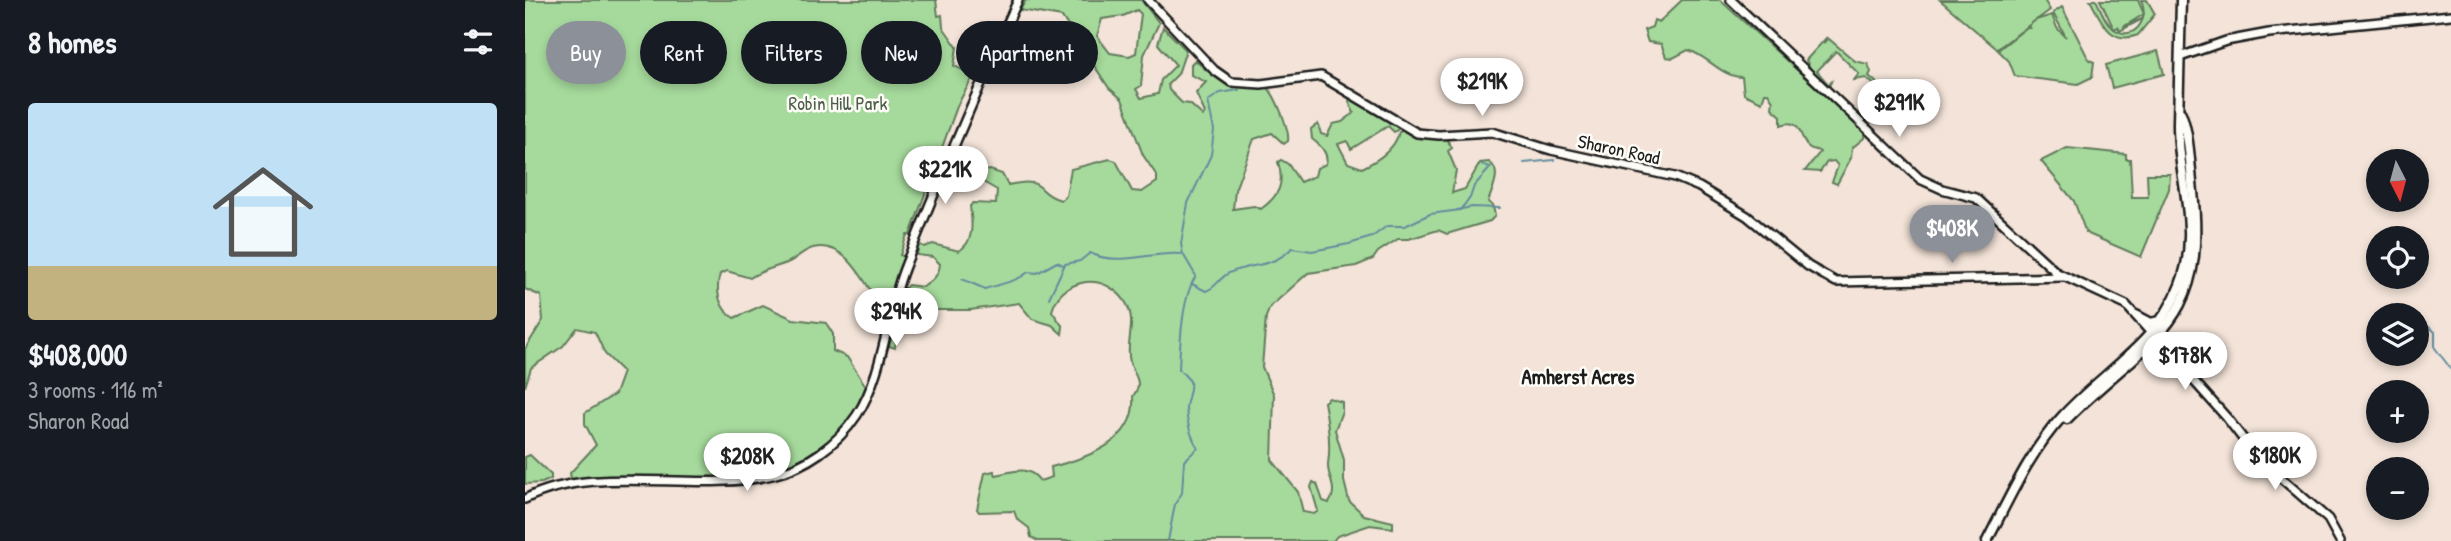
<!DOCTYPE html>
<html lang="en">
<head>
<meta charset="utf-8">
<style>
	:root { --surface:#171b24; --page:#242831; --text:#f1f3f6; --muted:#9ea1a6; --accent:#8c9099 }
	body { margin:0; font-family:"Patrick Hand",sans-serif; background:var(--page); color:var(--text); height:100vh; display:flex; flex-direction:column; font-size:26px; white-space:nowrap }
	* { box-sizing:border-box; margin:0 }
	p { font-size:23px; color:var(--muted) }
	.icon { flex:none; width:38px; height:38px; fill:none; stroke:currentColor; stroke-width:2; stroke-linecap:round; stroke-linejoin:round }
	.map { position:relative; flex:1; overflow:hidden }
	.sheet { display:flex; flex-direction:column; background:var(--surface); width:525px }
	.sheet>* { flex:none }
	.hud { position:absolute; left:21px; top:21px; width:665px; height:63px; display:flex; gap:14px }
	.needle { width:46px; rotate:174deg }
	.controls { position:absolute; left:1841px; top:149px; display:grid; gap:14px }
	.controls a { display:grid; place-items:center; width:63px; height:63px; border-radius:50%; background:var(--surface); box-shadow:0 4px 10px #0003; font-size:35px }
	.price { position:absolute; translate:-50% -60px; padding:0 16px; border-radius:24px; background:#fff; color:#222; font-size:23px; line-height:46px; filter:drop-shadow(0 2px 4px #0008) }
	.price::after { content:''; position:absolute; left:50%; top:42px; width:21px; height:16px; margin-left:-10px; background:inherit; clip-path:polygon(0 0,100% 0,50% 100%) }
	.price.on { background:var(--accent); color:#fff }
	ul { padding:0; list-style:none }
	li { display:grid; align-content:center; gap:14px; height:371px; padding:0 28px }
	li span { display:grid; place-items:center; height:217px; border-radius:7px; color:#555 }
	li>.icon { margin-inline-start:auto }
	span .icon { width:126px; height:126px; fill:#fffc; stroke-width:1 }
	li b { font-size:30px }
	h2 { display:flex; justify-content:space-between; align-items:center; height:84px; padding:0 28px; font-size:30px }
	.pill { padding:0 24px; border-radius:32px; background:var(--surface); box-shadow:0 4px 10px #0003; font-size:24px; line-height:63px }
	.pill.on { background:var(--accent); color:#fff }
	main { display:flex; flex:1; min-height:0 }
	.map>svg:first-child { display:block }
	.green { fill:#a6da9c; stroke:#617b5c; stroke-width:2; fill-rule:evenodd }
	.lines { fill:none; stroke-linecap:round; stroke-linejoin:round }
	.stream { stroke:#648c9f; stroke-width:2 }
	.secondary-casing { stroke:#1c1c1c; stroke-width:12 }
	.primary-casing { stroke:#1c1c1c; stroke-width:13 }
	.secondary { stroke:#fdfcf7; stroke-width:7 }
	.primary { stroke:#fdfcf7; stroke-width:8 }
	.labels { text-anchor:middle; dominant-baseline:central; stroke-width:5; stroke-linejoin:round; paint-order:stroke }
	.park-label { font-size:19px; fill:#4c5e49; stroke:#fdfcf7 }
	.street-label { font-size:19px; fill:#1c1c1c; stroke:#fdfcf7 }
	.neighbourhood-label { font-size:21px; font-weight:bold; fill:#1c1c1c; stroke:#fdfcf7 }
</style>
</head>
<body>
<main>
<section class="sheet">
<h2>8 homes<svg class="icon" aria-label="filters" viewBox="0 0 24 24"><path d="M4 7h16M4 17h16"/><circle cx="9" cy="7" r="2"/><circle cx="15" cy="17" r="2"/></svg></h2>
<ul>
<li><span style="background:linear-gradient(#bfe0f5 75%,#c2b280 0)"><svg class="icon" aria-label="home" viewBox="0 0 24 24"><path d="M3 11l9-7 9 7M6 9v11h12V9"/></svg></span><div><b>$408,000</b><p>3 rooms · 116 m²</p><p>Sharon Road</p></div></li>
</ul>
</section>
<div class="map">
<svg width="1926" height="541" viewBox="0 0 1926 541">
	<rect width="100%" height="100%" fill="#f3e3d8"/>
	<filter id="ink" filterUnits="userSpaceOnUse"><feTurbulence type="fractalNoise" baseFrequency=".0143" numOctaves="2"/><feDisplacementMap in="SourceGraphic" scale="14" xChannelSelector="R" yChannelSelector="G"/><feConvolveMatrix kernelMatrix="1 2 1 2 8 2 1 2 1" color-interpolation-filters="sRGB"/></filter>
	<g filter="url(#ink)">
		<g class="green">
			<path d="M0,0h411l2,16 4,-1 1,12 14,20 -3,19 20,9 -16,29 -48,131h-3l-7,20 9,3 -14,37 -19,4c-14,-21 -32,-59 -63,-51 -9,2 -16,10 -24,14 -14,6 -26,7 -39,16l-23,-7 -7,3c-5,17 -1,35 14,44l29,-13 30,14 33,4 7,11v17l14,6 22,34c-16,27 -34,56 -64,71 -53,27 -171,20 -233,22l-2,-11 26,-28 -11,-21v-11l30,-19 8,-22 -18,-18 -10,-22 -18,-4 -14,18 -32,22 -6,19v-38l18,-29 -2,-24 -16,-7z"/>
			<path d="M501,0h115l18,23 -15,32 -3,31 -5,3 5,9 17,-4 3,-14 15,-15 -18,-21 5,-17 23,23 -8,24 -10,10 1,6 13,13 8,1 13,12 2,-3 -9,-20 10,-11 -15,-7v-11l4,-4c22,21 41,31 72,27 8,7 23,43 21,54l-4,3 -12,-11 -18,6 -19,51 -2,19 21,-3 7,3c18,-13 24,-25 17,-47l3,-2 7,4 12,18 15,-6 2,-8 9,-4c3,-11 -6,-19 -14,-25l-1,-10 7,-5 3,10 6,2 6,-12 9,-2 12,-9 -5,-11 1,-7 51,32 -7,5 -6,-6 -37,23 -4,-8 -9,3 10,19 14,5c15,-7 33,-19 37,-36l6,-2 21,8h20l6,10 -4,3 8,19 -4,23 13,-4 15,-26 9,-1c14,9 3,27 -1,40l5,4 2,10 -5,5 -43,13 -9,-4 -29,9h-11l-20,13 -5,7 -17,7 -48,7 -38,34 -4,10 -4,50 12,28 -2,65 26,32 5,20 11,2 4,-3 -7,-24 2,-5 4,2 6,17 6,2c10,-15 -2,-25 -1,-39 3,-19 0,-42 -4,-62l5,-4 13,4v9l-7,19 9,30v21l5,20 15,14 29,7v6l-23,-3 -33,11 -4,5h-295l-7,-4 -2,-9 -12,-9 -3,-8 -35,1 -2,-3 8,-36 9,-2 2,4c18,-4 32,-10 44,6l12,-4 -1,-10c36,-9 86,-25 82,-71 11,-14 1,-20 -3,-34 -4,-13 2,-29 1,-43 -2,-23 -26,-42 -50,-36 -15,4 -25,13 -29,28l11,16 -1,7 -10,-9 -20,-6 -13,-16 -49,7h-52l-16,7 -4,6 -3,25 -6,-2 15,-57 4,-4 15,2c9,-6 16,-11 17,-23l-7,-7 -16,-2 2,-11 5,3 9,-3 26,7c16,-10 13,-28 11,-45l3,-3 23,1 1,-14 -14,-8 -1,-10 8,-2 12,4 6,11c40,-9 26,8 53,15l5,-4 5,-27 39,-10 6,2 16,30 10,1 15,-10v-6l-14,-21 -21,-56 -13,-11 -47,-71 -42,-7zM612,10l4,4 -5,39 -7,3 -19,-3 -13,-17 5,-17 21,-3z"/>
			<path d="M1157,0h38l144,131v7l-12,10 -1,10 -14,26 -5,-2 6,-16 -4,-5 -7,1 -7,10 -15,-1 15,-19c-3,-3 -7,-2 -10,-4 -11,-6 -7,-32 -29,-23v-9l-9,-8 1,-7 -5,-8h-3l-3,9 -18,-8 -2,-17c-22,-1 -34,-21 -54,-27l-15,8 -7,-1 -5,-13 -13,-2 -4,-12 8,-3 2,-7 5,2z"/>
			<polygon points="1415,0 1519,0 1525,10 1472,49"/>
			<path d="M1565,0h6c5,9 9,23 18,29 20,14 36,-10 27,-29h6l8,14 -17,21c-28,11 -37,-15 -48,-35z"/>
			<polygon points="1575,0 1613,0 1619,14 1598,27 1619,18 1595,31 1593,27 1589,29"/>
			<polygon points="1537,7 1564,60 1569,62 1567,77 1553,84 1490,76 1484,61 1473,50 1501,28 1505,28 1503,26 1511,20 1527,15 1532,28 1541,37 1528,13"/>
			<polygon points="1302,37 1298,43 1304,39 1330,61 1343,64 1346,72 1344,76 1389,116 1392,113 1394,121 1341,78 1329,80 1334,74 1311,51 1292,71 1303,84 1306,82 1303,88 1282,68 1285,68 1281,60"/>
			<polygon points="1633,51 1639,74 1587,88 1581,65"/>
			<polygon points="1542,148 1601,154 1601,159 1605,159 1607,197 1623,197 1622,174 1645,174 1644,189 1616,257 1561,233 1549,201 1516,161"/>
			<polygon points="5,455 26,475 26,479 17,483 0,484 0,457"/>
		</g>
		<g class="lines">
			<g class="stream">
				<polyline points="999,163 1029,160"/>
				<polyline points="932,210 947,207 975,208"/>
				<path d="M437,279l23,10c14,-5 32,-7 43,-17l9,1 20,-11 6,3"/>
				<path d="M667,284l14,7c11,-4 13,-13 23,-18 22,-10 44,-5 63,-25l20,3 37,-7 23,-7 15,-11h18l25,-12 30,-4 10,-12 4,-12 17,-19 -9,-2"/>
				<path d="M524,298l16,-34 15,-3 10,-8c28,14 61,-2 91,1"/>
				<polyline points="1862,308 1884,315"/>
				<polyline points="1892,317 1910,332 1910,348 1926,369"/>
				<path d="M643,541l7,-37 7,-11 2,-32 14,-13c-7,-11 -11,-25 -12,-39 0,-10 6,-17 4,-28l-11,-12c1,-26 3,-73 17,-93l-13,-22 -2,-10 7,-41 23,-48 3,-25 -6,-29 12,-8 19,-3"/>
			</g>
			<defs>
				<g id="secondary">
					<polyline points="623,0 689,70 706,82 736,84 796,76 892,133 914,135 967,132 1026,150 1150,177 1174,187 1222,216 1283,266 1311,282 1539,277"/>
					<polyline points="1206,0 1395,179 1417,189 1451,198 1532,273 1601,305 1702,418 1732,457 1803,519 1815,541"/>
					<polyline points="1655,57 1701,41 1744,33 1926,15"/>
					<path d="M0,499c72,-37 169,-5 247,-24 34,-8 65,-30 85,-60 27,-42 29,-99 47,-146 35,-90 74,-180 114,-269"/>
				</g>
				<g id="primary">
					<polyline points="1611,315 1626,323 1638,320"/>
					<path d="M1542,419c82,-83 141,-91 126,-227 -3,-25 -3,-56 -12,-79"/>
					<path d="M1462,541c22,-42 42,-88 74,-123 40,-45 97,-74 119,-133 22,-56 -3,-106 -2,-163 1,-40 2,-81 3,-122"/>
				</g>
			</defs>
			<use href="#secondary" class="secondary-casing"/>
			<use href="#primary" class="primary-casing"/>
			<use href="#secondary" class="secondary"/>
			<use href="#primary" class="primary"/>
		</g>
	</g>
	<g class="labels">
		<g class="park-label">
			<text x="313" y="103">Robin Hill Park</text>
		</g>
		<g class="street-label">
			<text transform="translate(1094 149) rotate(12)">Sharon Road</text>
		</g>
		<g class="neighbourhood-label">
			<text x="1053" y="376">Amherst Acres</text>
		</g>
	</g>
</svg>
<div class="controls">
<a><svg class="needle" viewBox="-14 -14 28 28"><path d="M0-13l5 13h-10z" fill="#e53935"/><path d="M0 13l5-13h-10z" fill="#9ea1a6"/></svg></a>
<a><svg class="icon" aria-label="locate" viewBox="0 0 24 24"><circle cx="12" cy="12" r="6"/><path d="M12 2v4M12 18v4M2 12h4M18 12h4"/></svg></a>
<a><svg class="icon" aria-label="layers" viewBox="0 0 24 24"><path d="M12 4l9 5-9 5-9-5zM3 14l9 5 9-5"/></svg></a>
<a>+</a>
<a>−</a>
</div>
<b class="price" style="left:957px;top:118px">$219K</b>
<b class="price" style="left:1374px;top:139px">$291K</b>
<b class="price" style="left:420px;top:206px">$221K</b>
<b class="price on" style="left:1427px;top:265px">$408K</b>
<b class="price" style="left:371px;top:348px">$294K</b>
<b class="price" style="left:1660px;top:392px">$178K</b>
<b class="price" style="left:1750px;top:492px">$180K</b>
<b class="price" style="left:222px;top:493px">$208K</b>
<div class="hud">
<a class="pill on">Buy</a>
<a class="pill">Rent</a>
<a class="pill">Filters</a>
<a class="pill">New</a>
<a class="pill">Apartment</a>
</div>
</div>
</main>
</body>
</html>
